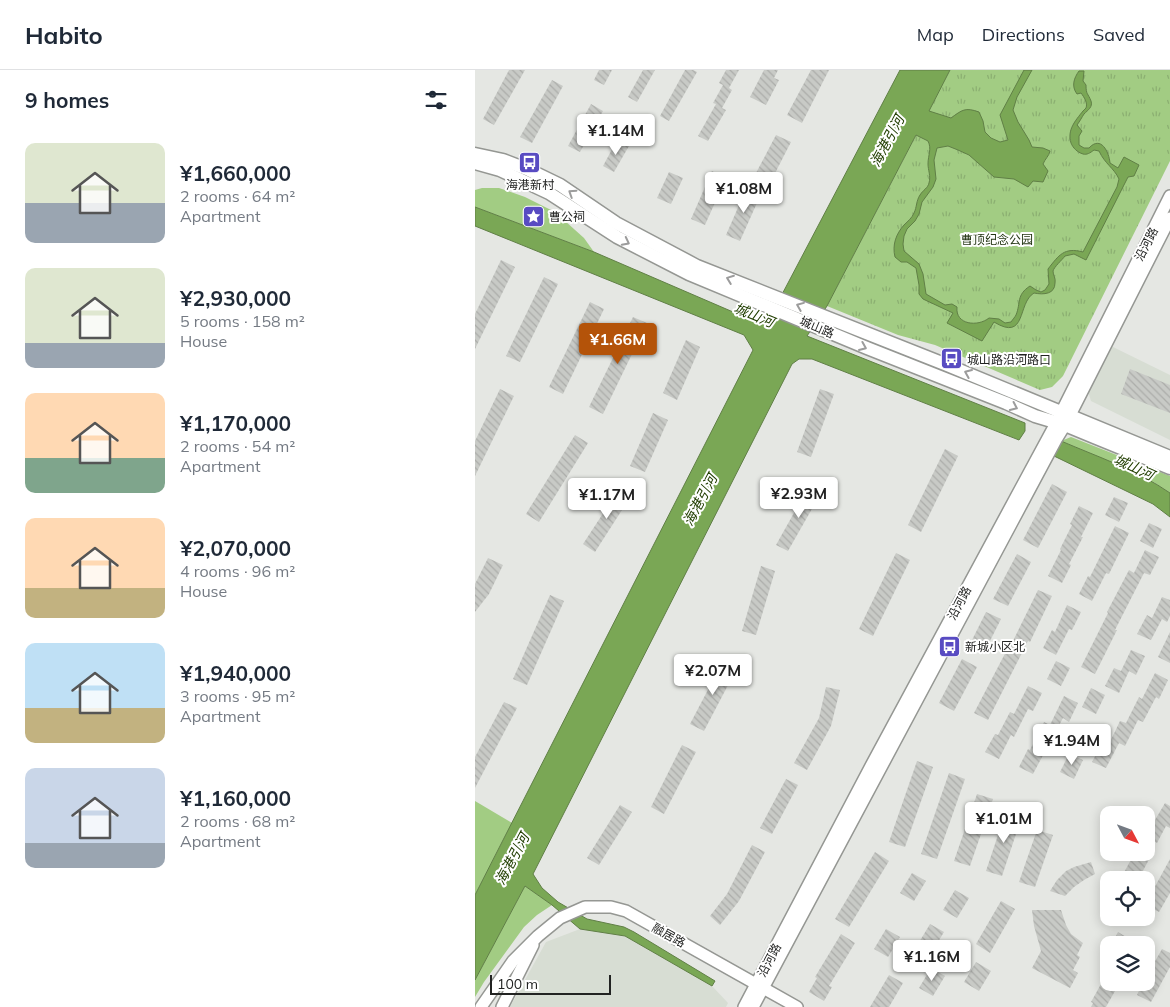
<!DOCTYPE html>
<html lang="en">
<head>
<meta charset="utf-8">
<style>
	:root { --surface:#fff; --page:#f6f6f7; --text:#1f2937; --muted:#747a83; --line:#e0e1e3; --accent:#b45309 }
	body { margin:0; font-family:Mulish,"Noto Sans SC",sans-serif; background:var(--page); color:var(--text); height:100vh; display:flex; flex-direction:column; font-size:19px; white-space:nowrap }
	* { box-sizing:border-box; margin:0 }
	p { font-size:16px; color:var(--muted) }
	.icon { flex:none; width:28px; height:28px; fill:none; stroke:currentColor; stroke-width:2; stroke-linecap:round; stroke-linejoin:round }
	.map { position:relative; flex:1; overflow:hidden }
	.drawer { display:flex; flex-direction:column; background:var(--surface); width:475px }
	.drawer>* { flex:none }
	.needle { width:32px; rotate:131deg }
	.controls { position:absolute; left:625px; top:736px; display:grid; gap:10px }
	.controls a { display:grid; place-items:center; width:55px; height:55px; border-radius:10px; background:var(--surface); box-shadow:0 2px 12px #0003; font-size:25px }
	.scale { position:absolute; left:15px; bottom:12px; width:121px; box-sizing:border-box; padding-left:5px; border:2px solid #222322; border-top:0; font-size:14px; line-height:18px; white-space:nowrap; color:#222322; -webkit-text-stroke:4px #fff; paint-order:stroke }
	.price { position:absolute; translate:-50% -42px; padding:0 11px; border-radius:5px; background:#fff; color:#222; font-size:16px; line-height:32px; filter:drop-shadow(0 1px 2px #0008) }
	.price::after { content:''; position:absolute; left:50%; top:30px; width:15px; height:11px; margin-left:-8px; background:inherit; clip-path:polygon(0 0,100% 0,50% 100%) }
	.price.on { background:var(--accent); color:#fff }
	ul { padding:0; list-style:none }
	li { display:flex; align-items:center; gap:15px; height:125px; padding:0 25px }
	li span { display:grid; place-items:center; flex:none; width:140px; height:100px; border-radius:10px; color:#555 }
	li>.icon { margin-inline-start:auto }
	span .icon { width:60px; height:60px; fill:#fffc; stroke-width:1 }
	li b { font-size:21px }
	h2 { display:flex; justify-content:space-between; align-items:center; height:60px; padding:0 25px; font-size:21px }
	header { display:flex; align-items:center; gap:30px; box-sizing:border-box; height:70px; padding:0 25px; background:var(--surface); border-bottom:1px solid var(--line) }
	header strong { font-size:24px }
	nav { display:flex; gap:28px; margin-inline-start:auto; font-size:18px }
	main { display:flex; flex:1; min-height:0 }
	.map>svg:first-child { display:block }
	.built { fill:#d7ddd3 }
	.grass { fill:#a2cc83 }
	.park { fill:url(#park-tufts) }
	.water { fill:#7aa755; stroke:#607f46 }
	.building { fill:url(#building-back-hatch) }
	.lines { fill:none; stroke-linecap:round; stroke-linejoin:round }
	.tertiary-casing { stroke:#959793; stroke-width:14 }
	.secondary-casing { stroke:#959793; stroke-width:15 }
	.tertiary { stroke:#fff; stroke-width:11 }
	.secondary { stroke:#fff; stroke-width:12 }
	.oneway { stroke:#9c9c9c }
	.labels { text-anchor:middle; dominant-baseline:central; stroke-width:4; stroke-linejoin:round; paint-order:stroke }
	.poi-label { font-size:12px; fill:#222322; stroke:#fff; text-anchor:start }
	.park-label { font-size:12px; fill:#243614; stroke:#fff }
	.street-label { font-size:12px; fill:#222322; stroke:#fff }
	.water-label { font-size:14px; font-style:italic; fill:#213e01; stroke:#fff }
</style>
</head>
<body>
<header>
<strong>Habito</strong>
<nav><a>Map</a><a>Directions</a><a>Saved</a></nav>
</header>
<main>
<section class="drawer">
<h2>9 homes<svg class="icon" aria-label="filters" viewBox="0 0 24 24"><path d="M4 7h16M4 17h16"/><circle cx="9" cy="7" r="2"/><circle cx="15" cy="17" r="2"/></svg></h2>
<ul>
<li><span style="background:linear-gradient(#dfe7d0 60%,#9aa5b1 0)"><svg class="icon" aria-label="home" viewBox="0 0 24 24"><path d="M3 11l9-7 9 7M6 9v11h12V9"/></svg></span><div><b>¥1,660,000</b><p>2 rooms · 64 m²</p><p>Apartment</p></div></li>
<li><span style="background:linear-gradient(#dfe7d0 75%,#9aa5b1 0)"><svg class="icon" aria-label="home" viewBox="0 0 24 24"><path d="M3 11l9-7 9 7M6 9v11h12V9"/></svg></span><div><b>¥2,930,000</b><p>5 rooms · 158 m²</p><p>House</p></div></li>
<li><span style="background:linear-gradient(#ffd9b3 65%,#7fa58c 0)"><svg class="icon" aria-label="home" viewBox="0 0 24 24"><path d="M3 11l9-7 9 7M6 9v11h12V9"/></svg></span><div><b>¥1,170,000</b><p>2 rooms · 54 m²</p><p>Apartment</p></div></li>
<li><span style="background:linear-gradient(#ffd9b3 70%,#c2b280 0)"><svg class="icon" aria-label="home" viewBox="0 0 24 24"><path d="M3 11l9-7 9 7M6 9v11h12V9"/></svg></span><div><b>¥2,070,000</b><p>4 rooms · 96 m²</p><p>House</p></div></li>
<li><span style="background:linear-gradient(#bfe0f5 65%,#c2b280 0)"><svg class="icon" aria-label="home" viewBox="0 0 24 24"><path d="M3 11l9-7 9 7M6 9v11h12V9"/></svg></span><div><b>¥1,940,000</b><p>3 rooms · 95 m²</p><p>Apartment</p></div></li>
<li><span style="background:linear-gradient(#c9d6e8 75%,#9aa5b1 0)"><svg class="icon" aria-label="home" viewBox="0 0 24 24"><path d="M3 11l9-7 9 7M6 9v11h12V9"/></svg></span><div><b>¥1,160,000</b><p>2 rooms · 68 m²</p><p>Apartment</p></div></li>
</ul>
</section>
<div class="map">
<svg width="695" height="937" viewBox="0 0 695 937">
	<defs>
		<pattern id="park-tufts" width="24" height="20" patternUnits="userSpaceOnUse" patternTransform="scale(1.25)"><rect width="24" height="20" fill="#a2cc83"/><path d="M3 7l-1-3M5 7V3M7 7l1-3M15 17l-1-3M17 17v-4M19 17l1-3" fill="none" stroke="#8baf71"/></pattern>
		<pattern id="building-back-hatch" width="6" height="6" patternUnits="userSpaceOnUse" patternTransform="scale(1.25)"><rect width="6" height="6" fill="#c8cac6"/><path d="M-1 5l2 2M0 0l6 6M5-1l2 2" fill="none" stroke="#acadaa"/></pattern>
	</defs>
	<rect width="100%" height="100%" fill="#e5e7e3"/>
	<g class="built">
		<polygon points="636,276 695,305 695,370 616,331 613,321"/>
		<polygon points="105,859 150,866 237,916 253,933 251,937 35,937 71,872"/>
	</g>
	<g class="grass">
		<polygon points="7,118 24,118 50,127 80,142 109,168 119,182 0,137 0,120"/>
		<polygon points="596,367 695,406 695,423 680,413 586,371"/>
		<polygon points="0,731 37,753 0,825"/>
		<polygon points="50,816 77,835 62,845 49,857 9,912 0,927 0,910"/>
	</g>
	<polygon class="park" points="475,0 695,0 695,91 588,306 577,317 565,320 460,275 423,265 352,236"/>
	<g class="water">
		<path d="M425,0h50l-21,41 22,7c11,-8 14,-11 28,-6l4,9 2,11 6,6 9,4 8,-2 -8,-25 24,-45h8l-15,27 -4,13 5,12 11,18 3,7 11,1 7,3c-1,5 -5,8 -7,13l5,7 -5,11 -10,-1 -5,6 -14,-8 -20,-2 -25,-22 -11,-5 -10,-4 -11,2 -3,12 2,19 -3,8 -11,15 -3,12 -4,7 -8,8 -3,7 -1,8 1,7 15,13 4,10 3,20 19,11 7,-1 5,3c-2,18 21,20 32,11l10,1 6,4 6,-1c2,-3 4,-5 5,-7 5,-12 0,-20 14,-29l6,4 5,2 4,-2 4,-6 -1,-15c11,-14 16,-22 35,-17l34,-65 2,-8c-5,-11 -14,-15 -20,-28l-5,-1c-4,3 -7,5 -11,4 -6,-2 -10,-6 -12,-11 -4,-13 4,-22 12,-32 1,-1 2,-2 3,-3 2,-5 -2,-11 -5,-15l-4,1c-6,-8 -3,-16 2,-23h5l-1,10 3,4c0,10 2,8 5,16 2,6 -3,9 -7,13 -2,3 -4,7 -7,11l5,6 -3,5v9l5,3h5c12,-13 20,4 21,15l8,5 6,-11 15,8 -5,11 -6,1 -42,83 -12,-6 -9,2c-3,4 -11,11 -12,15 0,4 3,7 2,12 0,11 -11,12 -21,10 -17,10 -7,49 -40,29l-12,19 -35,-18 6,-10 -30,-14 -4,-5v-9l-3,-17 -9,-6h-6l-6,-5c-3,-12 1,-23 9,-32 4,-4 8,-7 10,-12 3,-6 2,-12 6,-18 3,-5 8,-7 9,-12 2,-7 -1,-13 -1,-19 0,-9 4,-15 0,-23l-12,-6 -89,171 -20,30 218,87v8l-6,9 -207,-81h-13l-7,5 -259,510 9,14 16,14 29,17 37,8 10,5 81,49 -3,5 -87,-50 -45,-7 -28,-24 -27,-19 -50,94v-85l278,-545 -9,-15 -269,-109v-19l119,45 153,66 12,4 9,-1z"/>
		<path d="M586,371c37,16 76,29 109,52v24l-17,-13 -99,-48z"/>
	</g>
	<g class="building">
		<polygon points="34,0 50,0 19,55 8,49"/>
		<polygon points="124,0 137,0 129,15 119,10"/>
		<polygon points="168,0 180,0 162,32 153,27"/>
		<polygon points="210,0 218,0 222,2 194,51 185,46"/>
		<polygon points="251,0 264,0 254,18 257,20 247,38 251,40 233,71 223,66 241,34 238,33 248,15 244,13"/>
		<polygon points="289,0 303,0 299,8 304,10 291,35 275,27"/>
		<polygon points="336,0 354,0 327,53 312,45"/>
		<polygon points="77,10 88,16 57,73 45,67"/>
		<polygon points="116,34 128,41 105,82 93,76"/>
		<polygon points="301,65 316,72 295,113 280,105"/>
		<polygon points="142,70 154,76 139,102 128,96"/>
		<polygon points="237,101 251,108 230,155 216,149"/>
		<polygon points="194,102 208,108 196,134 182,128"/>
		<polygon points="272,117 286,124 265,171 251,165"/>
		<polygon points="26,190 40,197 0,279 0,244"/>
		<polygon points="69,207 83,214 45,292 31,286"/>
		<polygon points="115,232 129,239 88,324 74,317"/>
		<polygon points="158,247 172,253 128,344 114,337"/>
		<polygon points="211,270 225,277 202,330 188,323"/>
		<polygon points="655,299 695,315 695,343 646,324"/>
		<polygon points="25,319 39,326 0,406 0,371"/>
		<polygon points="345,319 359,324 336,387 322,382"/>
		<polygon points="178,343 193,350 170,402 155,396"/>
		<polygon points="100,365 113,373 64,452 51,444"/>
		<polygon points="470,379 483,386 446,462 433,455"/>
		<polygon points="577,414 592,422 563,478 548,470"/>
		<polygon points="334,416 346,423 313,481 301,475"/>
		<polygon points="144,419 156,426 120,482 108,474"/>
		<polygon points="639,427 653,433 644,452 630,445"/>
		<polygon points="604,436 618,443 606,467 608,467 594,494 596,495 587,513 573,506 586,480 585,479 597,455 595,454"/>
		<polygon points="674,453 687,459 678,478 665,471"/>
		<polygon points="640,456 654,463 634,504 631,503 617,531 604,524 613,506 615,507"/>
		<polygon points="670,480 684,487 675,505 669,503 640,560 642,560 620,604 606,597 633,543 632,542 654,500 659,503"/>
		<polygon points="421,483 435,490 398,566 384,559"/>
		<polygon points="542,484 556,492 533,536 518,529"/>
		<polygon points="13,488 28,495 14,524 0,542 0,514"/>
		<polygon points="286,496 300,501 281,565 267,561"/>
		<polygon points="563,520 577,526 555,572 553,571 513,650 499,643 536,572 537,573"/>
		<polygon points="75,525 89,531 52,615 38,609"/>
		<polygon points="687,527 695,530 695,546 692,552 687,549 676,570 662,564 672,545 677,548"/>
		<polygon points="592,535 606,542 597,560 594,559 581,585 568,578 577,560 580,562"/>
		<polygon points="511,542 526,549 510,581 495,574"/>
		<polygon points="695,562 695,593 683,587"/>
		<polygon points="656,580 670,586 661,605 654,601 644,623 630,616 639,598 646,601"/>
		<polygon points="487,589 502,597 479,641 464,633"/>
		<polygon points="248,591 262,598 229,661 215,654"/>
		<polygon points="581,591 595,598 586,616 572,609"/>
		<polygon points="680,603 693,610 684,629 681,627 668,652 663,650 650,676 644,673 631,698 617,692 627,673 633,676 645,651 651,653 664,627 667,629"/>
		<polygon points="553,616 567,623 558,641 553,639 539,667 536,665 524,689 510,682 520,664 523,665 535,642 539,644"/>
		<polygon points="351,617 365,620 356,656 332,700 319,693 344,648"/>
		<polygon points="616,618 630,625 621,644 607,637"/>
		<polygon points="589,626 603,633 594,652 588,648 558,704 544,697 553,679 555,680 569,652 575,655"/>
		<polygon points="29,632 42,638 0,718 0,687"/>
		<polygon points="207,675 221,682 189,744 176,737"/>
		<polygon points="594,684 608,690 599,709 585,702"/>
		<polygon points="442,691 458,697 430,777 414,772"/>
		<polygon points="474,703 490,709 462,789 446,784"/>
		<polygon points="311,709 323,715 297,764 285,758"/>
		<polygon points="502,724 518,729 495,796 479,791"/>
		<polygon points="690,733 695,736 695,758 691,756 682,773 671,767 671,760 678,749 680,750"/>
		<polygon points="145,735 157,742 124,795 112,788"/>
		<polygon points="531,741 547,746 527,806 511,801"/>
		<polygon points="562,760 578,765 560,817 544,812"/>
		<polygon points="277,775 290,782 264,831 245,855 235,846 252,824"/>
		<polygon points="400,782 414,791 374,857 360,849"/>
		<polygon points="660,782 678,782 663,810 645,810"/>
		<polygon points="695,789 695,823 684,842 671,835 671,833"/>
		<polygon points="616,792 620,804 609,810 599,817 590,826 575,821 582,810 591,801 599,797"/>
		<polygon points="437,803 451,811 439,831 425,823"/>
		<polygon points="480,820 494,828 482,848 468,840"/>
		<polygon points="526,831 540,839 515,883 501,874"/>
		<polygon points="557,840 586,840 591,855 596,864 608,873 602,885 605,887 598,900 603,903 595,918 557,898 566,881 559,856"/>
		<polygon points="455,854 469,862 457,882 443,874"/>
		<polygon points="411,859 425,867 413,887 399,879"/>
		<polygon points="643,862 656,870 654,875 636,875"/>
		<polygon points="366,864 380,873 354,916 357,917 349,931 334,922 342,908 340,907"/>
		<polygon points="687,879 695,883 695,897 676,932 662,925 668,912 671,912 671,907"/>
		<polygon points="501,892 516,901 504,921 489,912"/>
		<polygon points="456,898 470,906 458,926 444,918"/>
		<polygon points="414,905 428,913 414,937 395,937"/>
		<polygon points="626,914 640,921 631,937 616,937 618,933 616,932"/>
	</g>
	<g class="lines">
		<defs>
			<g id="tertiary">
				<polyline points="6,937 38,891 63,866 85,848 110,837 136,837 151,841 322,937"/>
				<polyline points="27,937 58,875"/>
				<polyline points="269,937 397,694 581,353 695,126"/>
				<polyline points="278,937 582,368 590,355 695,148"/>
			</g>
			<g id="secondary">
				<polyline points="0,84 28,90 54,100 85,115 141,153 222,196 472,295 695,387"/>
				<polyline points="0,93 25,100 74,123 142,167 214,204 392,278 531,333 560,346 590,355 619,367 695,398"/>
			</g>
		</defs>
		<use href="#tertiary" class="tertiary-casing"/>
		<use href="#secondary" class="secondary-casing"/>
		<use href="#tertiary" class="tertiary"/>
		<use href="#secondary" class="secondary"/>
	</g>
	<defs><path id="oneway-chevron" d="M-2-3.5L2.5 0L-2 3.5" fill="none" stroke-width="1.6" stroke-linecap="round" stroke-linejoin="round" transform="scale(1.25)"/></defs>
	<g class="oneway">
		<use href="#oneway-chevron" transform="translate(97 123) rotate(-147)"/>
		<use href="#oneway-chevron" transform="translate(151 172) rotate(27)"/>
		<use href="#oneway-chevron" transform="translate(255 209) rotate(-159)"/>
		<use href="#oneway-chevron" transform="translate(325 236) rotate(-158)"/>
		<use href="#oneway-chevron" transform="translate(388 277) rotate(23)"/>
		<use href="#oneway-chevron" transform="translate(493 303) rotate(-157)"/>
		<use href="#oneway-chevron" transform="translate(539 337) rotate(25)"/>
	</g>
	<defs>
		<symbol id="bus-square" viewBox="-11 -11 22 22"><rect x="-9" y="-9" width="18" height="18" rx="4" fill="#584bc2" stroke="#fff"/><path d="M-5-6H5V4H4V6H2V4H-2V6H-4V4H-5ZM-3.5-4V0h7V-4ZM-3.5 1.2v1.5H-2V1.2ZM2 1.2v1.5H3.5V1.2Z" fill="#fff"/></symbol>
		<symbol id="sight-square" viewBox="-11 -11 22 22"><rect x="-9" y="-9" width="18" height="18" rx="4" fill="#584bc2" stroke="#fff"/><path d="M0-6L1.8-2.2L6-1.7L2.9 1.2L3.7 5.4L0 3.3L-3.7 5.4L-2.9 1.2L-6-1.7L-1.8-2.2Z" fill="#fff"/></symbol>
	</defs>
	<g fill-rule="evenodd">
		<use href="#bus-square" x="42" y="80" width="25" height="25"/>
		<use href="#sight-square" x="46" y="134" width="25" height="25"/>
		<use href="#bus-square" x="464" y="276" width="25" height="25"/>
		<use href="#bus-square" x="462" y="564" width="25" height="25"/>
	</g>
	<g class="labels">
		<g class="poi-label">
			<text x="55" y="114" text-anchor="middle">海港新村</text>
			<text x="74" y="146">曹公祠</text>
			<text x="492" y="289">城山路沿河路口</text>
			<text x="490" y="576">新城小区北</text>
		</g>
		<g class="park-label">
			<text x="522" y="169">曹顶纪念公园</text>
		</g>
		<g class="street-label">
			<text transform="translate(671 174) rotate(-63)">沿河路</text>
			<text transform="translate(342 257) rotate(23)">城山路</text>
			<text transform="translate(484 533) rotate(-62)">沿河路</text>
			<text transform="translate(194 865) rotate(29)">融居路</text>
			<text transform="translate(294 890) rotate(-62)">沿河路</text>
		</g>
		<g class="water-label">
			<text transform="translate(412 71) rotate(-62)">海港引河</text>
			<text transform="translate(279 245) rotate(22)">城山河</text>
			<text transform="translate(659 397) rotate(25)">城山河</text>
			<text transform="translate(225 430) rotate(-62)">海港引河</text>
			<text transform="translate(37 789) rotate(-62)">海港引河</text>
		</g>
	</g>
</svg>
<div class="controls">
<a><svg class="needle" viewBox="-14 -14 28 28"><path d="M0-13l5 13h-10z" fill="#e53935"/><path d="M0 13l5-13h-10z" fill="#747a83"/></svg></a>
<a><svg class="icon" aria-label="locate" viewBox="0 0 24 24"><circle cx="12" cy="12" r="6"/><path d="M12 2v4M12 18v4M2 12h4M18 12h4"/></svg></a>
<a><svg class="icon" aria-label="layers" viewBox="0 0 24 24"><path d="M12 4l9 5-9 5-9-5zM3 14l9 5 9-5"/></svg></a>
</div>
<div class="scale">100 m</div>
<b class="price" style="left:141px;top:86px">¥1.14M</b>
<b class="price" style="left:269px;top:144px">¥1.08M</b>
<b class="price on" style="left:143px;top:295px">¥1.66M</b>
<b class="price" style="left:324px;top:449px">¥2.93M</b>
<b class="price" style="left:132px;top:450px">¥1.17M</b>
<b class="price" style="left:238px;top:626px">¥2.07M</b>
<b class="price" style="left:597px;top:696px">¥1.94M</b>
<b class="price" style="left:529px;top:774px">¥1.01M</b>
<b class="price" style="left:457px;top:912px">¥1.16M</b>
</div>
</main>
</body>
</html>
